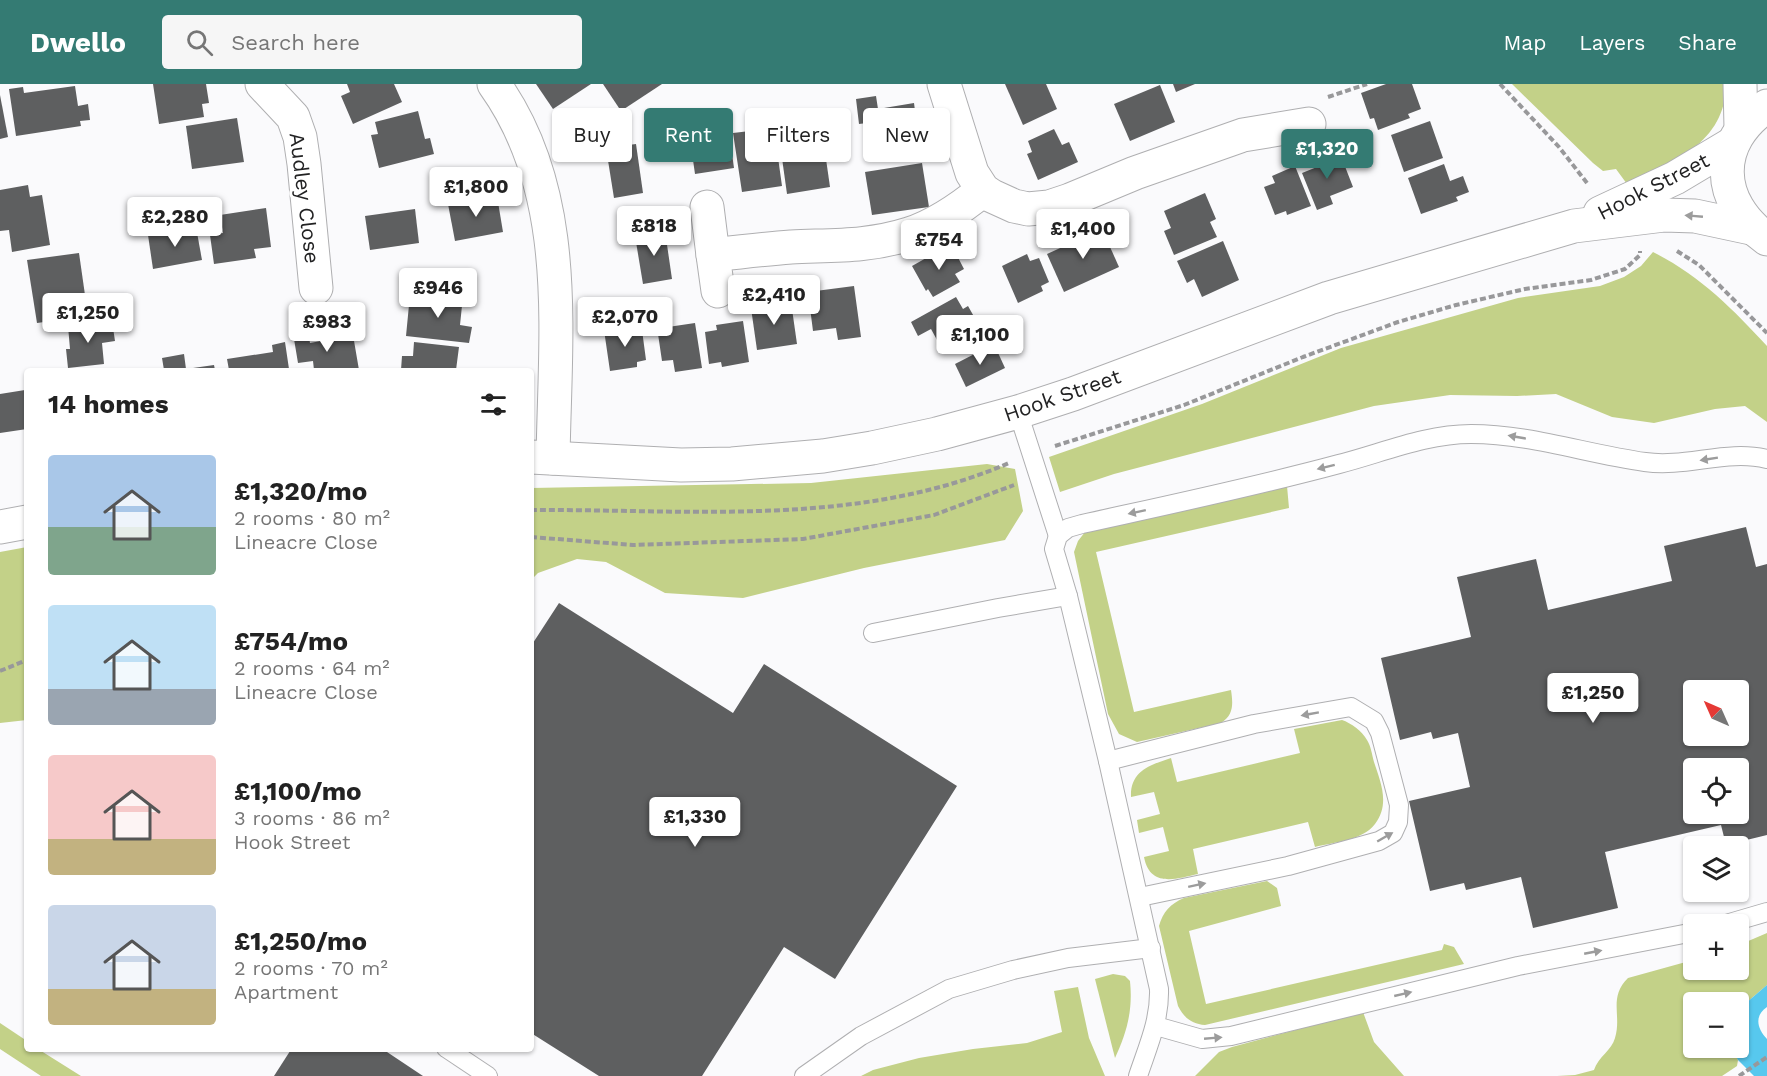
<!DOCTYPE html>
<html lang="en">
<head>
<meta charset="utf-8">
<style>
	:root { --surface:#fff; --page:#f6f6f6; --text:#222; --muted:#767676; --accent:#347b73 }
	body { margin:0; font-family:"Work Sans",sans-serif; background:var(--page); color:var(--text); height:100vh; display:flex; flex-direction:column; font-size:22px; white-space:nowrap }
	* { box-sizing:border-box; margin:0 }
	p { font-size:20px; color:var(--muted) }
	.icon { flex:none; width:33px; height:33px; fill:none; stroke:currentColor; stroke-width:2; stroke-linecap:round; stroke-linejoin:round }
	.map { position:relative; flex:1; overflow:hidden }
	.side { position:absolute; left:24px; top:284px; width:510px; height:684px; display:flex; flex-direction:column; background:var(--surface); border-radius:6px; box-shadow:0 2px 4px #0004 }
	.side>* { flex:none }
	.banner { position:absolute; left:552px; top:24px; width:570px; height:54px; display:flex; gap:12px }
	.needle { width:39px; rotate:315deg }
	.tools { position:absolute; left:1683px; top:596px; display:grid; gap:12px }
	.tools a { display:grid; place-items:center; width:66px; height:66px; border-radius:6px; background:var(--surface); box-shadow:0 2px 4px #0004; font-size:30px }
	.price { position:absolute; translate:-50% -51px; padding:0 14px; border-radius:6px; background:#fff; color:#222; font-size:20px; line-height:39px; filter:drop-shadow(0 2px 3px #0008) }
	.price::after { content:''; position:absolute; left:50%; top:36px; width:18px; height:14px; margin-left:-9px; background:inherit; clip-path:polygon(0 0,100% 0,50% 100%) }
	.price.current { background:var(--accent); color:#fff }
	ul { padding:0; list-style:none }
	li { display:flex; align-items:center; gap:18px; height:150px; padding:0 24px }
	li span { display:grid; place-items:center; flex:none; width:168px; height:120px; border-radius:6px; color:#555 }
	li>.icon { margin-inline-start:auto }
	span .icon { width:72px; height:72px; fill:#fffc; stroke-width:1 }
	li b { font-size:26px }
	h2 { display:flex; justify-content:space-between; align-items:center; height:72px; padding:0 24px; font-size:26px }
	.pill { padding:0 21px; border-radius:6px; background:var(--surface); box-shadow:0 2px 4px #0004; font-size:21px; line-height:54px }
	.pill.current { background:var(--accent); color:#fff }
	header { display:flex; align-items:center; gap:36px; box-sizing:border-box; height:84px; padding:0 30px; background:var(--accent); color:#fff }
	header strong { font-size:28px }
	nav { display:flex; gap:33px; margin-inline-start:auto; font-size:21px }
	.search { width:420px; height:54px; background:var(--page); display:flex; align-items:center; gap:15px; box-sizing:border-box; padding:0 21px; border-radius:6px; color:var(--muted); font-size:22px }
	.map>svg:first-child { display:block }
	.green { fill:#c3d188 }
	.water { fill:#57c8ee }
	.building { fill:#5e5f60; fill-rule:evenodd }
	.lines { fill:none; stroke-linecap:round; stroke-linejoin:round }
	.lane-casing { stroke:#afafb1; stroke-width:20 }
	.street-casing { stroke:#afafb1; stroke-width:35 }
	.secondary-casing { stroke:#afafb1; stroke-width:35 }
	.path { stroke:#98989a; stroke-width:4; stroke-dasharray:6 3; stroke-linecap:butt }
	.lane { stroke:#fff; stroke-width:18 }
	.street { stroke:#fff; stroke-width:33 }
	.secondary { stroke:#fff; stroke-width:33 }
	.oneway { fill:#9c9c9c }
	.labels { text-anchor:middle; dominant-baseline:central; stroke-width:6; stroke-linejoin:round; paint-order:stroke }
	.street-label { font-size:21px; fill:#222223; stroke:#fff }
</style>
</head>
<body>
<header>
<strong>Dwello</strong>
<div class="search"><svg class="icon" aria-label="search" viewBox="0 0 24 24"><circle cx="10" cy="10" r="6"/><path d="M15 15l6 6"/></svg>Search here</div>
<nav><a>Map</a><a>Layers</a><a>Share</a></nav>
</header>
<div class="map">
<svg width="1767" height="992" viewBox="0 0 1767 992">
	<rect width="100%" height="100%" fill="#fafafc"/>
	<g class="green">
		<path d="M1512,0h214c0,59 -54,79 -99,100l-11,-15 -13,2 -10,-8z"/>
		<path d="M1653,168c46,23 80,57 114,94v76l-22,-16 -30,3 -61,14 -42,-6 -56,-23 -39,2 -67,-1 -76,11 -260,68 -54,18 -11,-35 153,-53 139,-56 177,-50 82,-12 24,-9 17,-11z"/>
		<polygon points="987,380 1015,385 1023,427 1005,456 864,484 743,514 665,509 606,478 577,475 538,489 531,496 531,404 811,399"/>
		<path d="M1287,402l2,22 -193,44 38,160 97,-22c2,14 3,25 -10,33l-84,19 -18,-8 -11,-20 -34,-162 4,-11 7,-9z"/>
		<polygon points="27,463 27,636 0,639 0,468"/>
		<path d="M1342,636c9,3 20,11 25,20 4,6 5,15 7,22 7,21 16,42 1,62 -13,17 -41,18 -60,23l-7,-25 -115,27 5,25c-22,5 -48,14 -54,-17l25,-6 -6,-24 -24,6 -2,-13 23,-6 -6,-22 -23,5c-1,-26 19,-32 40,-39l6,24 123,-29 -6,-24z"/>
		<path d="M1267,797l10,7 4,18 -92,25 17,73 236,-54 2,-6 10,3 10,17 -259,61c-13,-1 -21,-7 -27,-19l-19,-80c4,-14 11,-22 25,-28z"/>
		<path d="M1767,849v52l-28,24 -1,-7h-44v45h38l6,13 -1,6 -15,10h-165l18,-1 19,-5c4,-13 18,-20 21,-32 7,-23 -7,-40 13,-60l65,-18 1,9h44l1,-24z"/>
		<path d="M1113,890l12,2 5,5c3,29 -3,51 -15,77l-20,-79z"/>
		<polygon points="1078,903 1089,954 1105,992 861,992 873,986 919,974 973,965 1027,959 1062,948 1054,907"/>
		<polygon points="1363,928 1374,958 1404,992 1195,992 1219,968 1232,963"/>
		<polygon points="0,939 27,957 27,964 38,965 81,992 41,992 0,965"/>
	</g>
	<path class="water" d="M1767,901v22c-13,9 -10,21 0,32v37h-13l-16,-16 -7,-12 7,-1 1,-38z"/>
	<g class="building">
		<polygon points="153,0 206,0 209,19 202,20 204,33 159,40"/>
		<polygon points="347,0 394,0 402,18 353,40 341,12 350,8"/>
		<polygon points="536,0 591,0 553,25"/>
		<polygon points="603,0 662,0 621,27"/>
		<polygon points="1005,0 1046,0 1057,25 1023,41"/>
		<polygon points="1173,0 1195,0 1176,8"/>
		<polygon points="1386,0 1412,0 1421,25 1408,30 1410,34 1378,46 1374,34 1370,35 1361,9"/>
		<polygon points="1160,1 1175,38 1130,57 1114,20"/>
		<polygon points="75,2 78,22 88,20 90,36 80,37 81,42 16,52 9,5 23,3 24,9"/>
		<polygon points="0,11 8,53 0,55"/>
		<polygon points="876,12 878,25 914,19 920,65 880,71 875,38 859,40 856,15"/>
		<polygon points="418,27 425,55 430,54 434,70 379,84 371,51 378,50 375,38"/>
		<polygon points="237,34 244,78 192,85 186,42"/>
		<polygon points="1430,37 1443,74 1404,88 1391,51"/>
		<polygon points="728,41 734,84 695,90 693,76 679,78 675,49"/>
		<polygon points="1054,45 1062,61 1069,58 1078,78 1038,96 1027,70 1032,68 1028,57"/>
		<polygon points="750,47 752,63 776,59 782,102 742,108 733,49"/>
		<polygon points="636,60 643,109 614,114 606,64"/>
		<polygon points="824,61 830,103 787,110 781,67"/>
		<polygon points="1339,67 1353,103 1330,112 1333,120 1317,126 1302,89 1317,83 1314,77"/>
		<polygon points="922,79 929,123 872,131 865,88"/>
		<polygon points="1444,80 1450,97 1463,92 1469,108 1456,113 1458,117 1421,130 1408,94"/>
		<polygon points="1295,82 1311,122 1287,131 1286,127 1275,131 1264,103 1275,99 1272,92"/>
		<polygon points="28,101 30,113 42,111 50,161 12,168 9,146 0,147 0,106"/>
		<polygon points="1205,109 1216,135 1210,138 1217,153 1174,171 1164,147 1171,144 1164,127"/>
		<polygon points="497,112 503,148 455,157 448,120"/>
		<polygon points="266,124 271,163 254,165 256,174 214,180 210,151 223,149 220,131"/>
		<polygon points="415,125 419,159 370,166 365,132"/>
		<polygon points="196,143 202,176 153,185 148,151"/>
		<polygon points="1102,145 1119,183 1064,208 1047,170"/>
		<polygon points="665,147 672,195 643,200 635,152"/>
		<polygon points="1223,157 1239,196 1202,213 1194,195 1187,199 1177,177"/>
		<polygon points="951,160 964,185 955,190 960,198 933,213 928,205 926,207 912,182"/>
		<polygon points="79,169 88,232 37,239 27,176"/>
		<polygon points="1027,170 1030,177 1039,174 1049,198 1041,202 1043,207 1018,219 1002,182"/>
		<polygon points="854,202 861,253 838,256 836,244 813,247 808,208"/>
		<polygon points="421,208 463,212 460,241 472,243 469,259 406,252 409,221 419,222"/>
		<polygon points="956,213 963,225 968,222 981,245 942,265 931,245 918,252 911,238"/>
		<polygon points="791,218 797,260 757,266 751,224"/>
		<polygon points="112,237 115,257 102,259 104,280 68,284 66,265 70,265 68,242"/>
		<polygon points="743,237 749,278 722,283 721,278 709,280 705,248 717,246 716,241"/>
		<polygon points="695,239 702,284 675,288 673,276 662,277 658,250 669,248 668,243"/>
		<polygon points="632,242 632,247 642,246 646,276 637,278 637,283 610,287 604,246"/>
		<polygon points="308,247 310,259 353,251 359,286 314,286 313,277 298,279 293,249"/>
		<polygon points="285,258 289,285 229,286 227,275 273,268 272,261"/>
		<polygon points="414,258 459,263 456,286 401,286 402,272 413,272"/>
		<polygon points="994,260 1005,284 966,303 955,280"/>
		<polygon points="184,270 186,285 214,281 215,286 164,286 162,274"/>
		<polygon points="25,306 27,345 0,349 0,310"/>
		<path d="M1746,443l10,40 11,-3v271l-41,10 -5,-20 -116,27 13,56 -85,20 -12,-51 -55,13 -2,-7 -34,8 -21,-90 61,-14 -12,-54 -25,6 -2,-7 -31,8 -19,-82 90,-21 -14,-60 79,-18 12,51 124,-29 -8,-35zM1694,606h44v45h-44zM1694,684h44v45h-44z"/>
		<polygon points="559,519 733,629 764,580 957,702 835,895 784,863 702,992 599,992 531,949 531,562"/>
		<polygon points="292,964 381,964 423,992 274,992"/>
	</g>
	<g class="lines">
		<defs>
			<g id="lane">
				<polyline points="1018,328 1058,452"/>
				<polyline points="873,549 998,524 1068,512"/>
				<polyline points="1108,677 1254,640 1351,623 1374,637 1380,649 1399,721 1398,738 1393,749 1379,757 1288,782 1140,813"/>
				<polyline points="1726,840 1767,828"/>
				<polyline points="1156,942 1202,955 1231,952 1518,882 1694,848"/>
				<polyline points="446,964 488,992"/>
				<polyline points="804,992 861,952 949,905 1013,886 1068,874 1151,864"/>
				<path d="M1138,992c10,-30 22,-56 21,-87l-51,-228 -40,-165 -14,-47 4,-13 10,-8 14,-4c86,-19 172,-37 257,-60 43,-11 87,-30 132,-30 59,0 116,20 174,28 41,6 82,-13 122,-3"/>
			</g>
			<g id="street">
				<polyline points="262,0 293,33 300,53 304,80 316,204"/>
				<path d="M494,0c78,109 61,247 59,374"/>
				<polyline points="944,0 972,89 983,106 992,112 1014,122 1028,125 1049,123 1070,116 1135,89 1243,51 1309,40"/>
				<polyline points="707,123 713,171"/>
				<polyline points="1600,129 1675,94 1732,60"/>
				<path d="M718,207l-5,-36c26,-3 52,-6 78,-8 41,-2 77,0 118,-13 28,-9 52,-26 74,-44"/>
				<polyline points="531,373 681,381 732,380 823,372 872,364 937,350 1018,328 1073,310 1329,214 1574,142 1664,131 1695,132 1751,144"/>
				<polyline points="0,443 27,438"/>
			</g>
			<g id="secondary">
				<polyline points="1740,0 1741,44"/>
				<path d="M1767,22c-54,36 -52,96 0,133"/>
			</g>
		</defs>
		<use href="#lane" class="lane-casing"/>
		<use href="#street" class="street-casing"/>
		<use href="#secondary" class="secondary-casing"/>
		<g class="path">
			<polyline points="1500,0 1559,63 1587,99"/>
			<polyline points="1328,13 1367,0"/>
			<polyline points="1677,167 1699,181 1767,249"/>
			<polyline points="1055,362 1184,321 1303,273 1398,238 1456,221 1525,205 1591,196 1625,185 1640,171 1640,167"/>
			<path d="M531,426c158,-1 328,18 478,-47"/>
			<polyline points="531,453 633,461 803,455 934,431 1014,401"/>
			<polyline points="0,587 27,576"/>
			<polyline points="1739,992 1767,973"/>
		</g>
		<use href="#lane" class="lane"/>
		<use href="#street" class="street"/>
		<use href="#secondary" class="secondary"/>
	</g>
	<defs><path id="oneway-solid" d="M-6-.8H1V-3.2L6.5 0L1 3.2V.8H-6Z" transform="scale(1.5)"/></defs>
	<g class="oneway">
		<use href="#oneway-solid" transform="translate(1694 132) rotate(-175)"/>
		<use href="#oneway-solid" transform="translate(1517 353) rotate(-170)"/>
		<use href="#oneway-solid" transform="translate(1709 375) rotate(171)"/>
		<use href="#oneway-solid" transform="translate(1326 383) rotate(166)"/>
		<use href="#oneway-solid" transform="translate(1137 428) rotate(168)"/>
		<use href="#oneway-solid" transform="translate(1310 630) rotate(170)"/>
		<use href="#oneway-solid" transform="translate(1385 753) rotate(-30)"/>
		<use href="#oneway-solid" transform="translate(1197 801) rotate(-12)"/>
		<use href="#oneway-solid" transform="translate(1593 868) rotate(-11)"/>
		<use href="#oneway-solid" transform="translate(1403 910) rotate(-13)"/>
		<use href="#oneway-solid" transform="translate(1213 954) rotate(-5)"/>
	</g>
	<g class="labels">
		<g class="street-label">
			<text transform="translate(1653 102) rotate(-27)">Hook Street</text>
			<text transform="translate(305 114) rotate(83)">Audley Close</text>
			<text transform="translate(1062 311) rotate(-19)">Hook Street</text>
		</g>
	</g>
</svg>
<div class="tools">
<a><svg class="needle" viewBox="-14 -14 28 28"><path d="M0-13l5 13h-10z" fill="#e53935"/><path d="M0 13l5-13h-10z" fill="#767676"/></svg></a>
<a><svg class="icon" aria-label="locate" viewBox="0 0 24 24"><circle cx="12" cy="12" r="6"/><path d="M12 2v4M12 18v4M2 12h4M18 12h4"/></svg></a>
<a><svg class="icon" aria-label="layers" viewBox="0 0 24 24"><path d="M12 4l9 5-9 5-9-5zM3 14l9 5 9-5"/></svg></a>
<a>+</a>
<a>−</a>
</div>
<b class="price current" style="left:1327px;top:96px">£1,320</b>
<b class="price" style="left:476px;top:134px">£1,800</b>
<b class="price" style="left:175px;top:164px">£2,280</b>
<b class="price" style="left:654px;top:173px">£818</b>
<b class="price" style="left:1083px;top:176px">£1,400</b>
<b class="price" style="left:939px;top:187px">£754</b>
<b class="price" style="left:438px;top:235px">£946</b>
<b class="price" style="left:774px;top:242px">£2,410</b>
<b class="price" style="left:88px;top:260px">£1,250</b>
<b class="price" style="left:625px;top:264px">£2,070</b>
<b class="price" style="left:327px;top:269px">£983</b>
<b class="price" style="left:980px;top:282px">£1,100</b>
<b class="price" style="left:1593px;top:640px">£1,250</b>
<b class="price" style="left:695px;top:764px">£1,330</b>
<div class="banner">
<a class="pill">Buy</a>
<a class="pill current">Rent</a>
<a class="pill">Filters</a>
<a class="pill">New</a>
</div>
<section class="side">
<h2>14 homes<svg class="icon" aria-label="filters" viewBox="0 0 24 24"><path d="M4 7h16M4 17h16"/><circle cx="9" cy="7" r="2"/><circle cx="15" cy="17" r="2"/></svg></h2>
<ul>
<li><span style="background:linear-gradient(#a9c7e8 60%,#7fa58c 0)"><svg class="icon" aria-label="home" viewBox="0 0 24 24"><path d="M3 11l9-7 9 7M6 9v11h12V9"/></svg></span><div><b>£1,320/mo</b><p>2 rooms · 80 m²</p><p>Lineacre Close</p></div></li>
<li><span style="background:linear-gradient(#bfe0f5 70%,#9aa5b1 0)"><svg class="icon" aria-label="home" viewBox="0 0 24 24"><path d="M3 11l9-7 9 7M6 9v11h12V9"/></svg></span><div><b>£754/mo</b><p>2 rooms · 64 m²</p><p>Lineacre Close</p></div></li>
<li><span style="background:linear-gradient(#f6c9c9 70%,#c2b280 0)"><svg class="icon" aria-label="home" viewBox="0 0 24 24"><path d="M3 11l9-7 9 7M6 9v11h12V9"/></svg></span><div><b>£1,100/mo</b><p>3 rooms · 86 m²</p><p>Hook Street</p></div></li>
<li><span style="background:linear-gradient(#c9d6e8 70%,#c2b280 0)"><svg class="icon" aria-label="home" viewBox="0 0 24 24"><path d="M3 11l9-7 9 7M6 9v11h12V9"/></svg></span><div><b>£1,250/mo</b><p>2 rooms · 70 m²</p><p>Apartment</p></div></li>
</ul>
</section>
</div>
</body>
</html>
